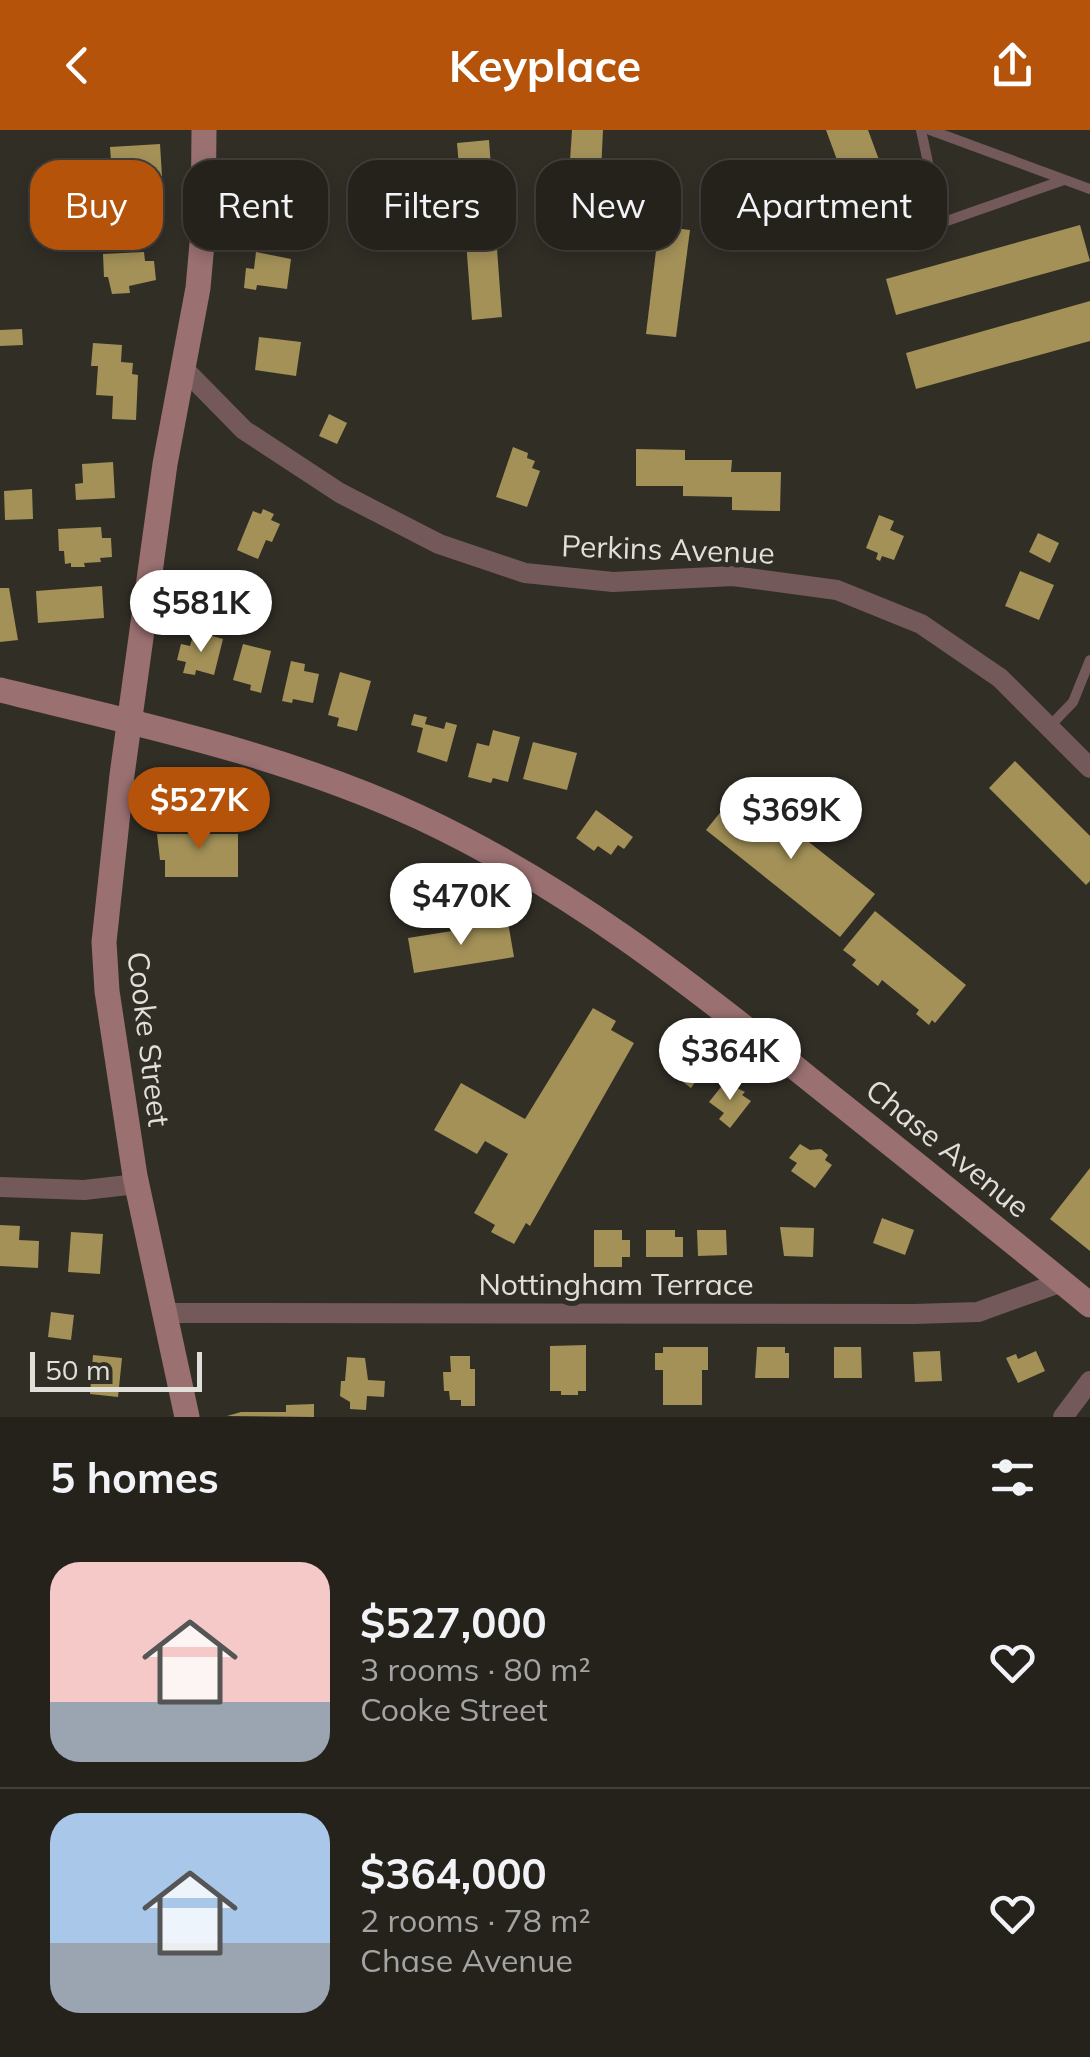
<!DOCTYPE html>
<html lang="en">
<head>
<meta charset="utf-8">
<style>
	:root { --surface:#25221c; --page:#312f29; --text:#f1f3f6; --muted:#a3a4a3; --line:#423f3b; --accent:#b45309 }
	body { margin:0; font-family:Mulish,sans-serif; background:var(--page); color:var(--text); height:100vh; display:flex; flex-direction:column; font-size:38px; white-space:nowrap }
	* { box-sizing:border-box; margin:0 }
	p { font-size:32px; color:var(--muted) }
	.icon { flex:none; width:55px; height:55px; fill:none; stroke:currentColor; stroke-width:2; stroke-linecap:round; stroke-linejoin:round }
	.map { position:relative; height:1287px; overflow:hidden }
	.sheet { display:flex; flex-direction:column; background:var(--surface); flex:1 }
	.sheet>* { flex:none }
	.banner { position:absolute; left:30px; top:30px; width:1030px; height:90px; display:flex; gap:20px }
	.scale { position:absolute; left:30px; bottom:25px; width:172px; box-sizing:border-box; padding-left:10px; border:5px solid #e0dfd9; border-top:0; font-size:28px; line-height:35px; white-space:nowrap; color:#e0dfd9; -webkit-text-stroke:8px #312e26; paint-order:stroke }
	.price { position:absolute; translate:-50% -85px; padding:0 22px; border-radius:35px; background:#fff; color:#222; font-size:32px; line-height:65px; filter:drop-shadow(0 2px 5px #0008) }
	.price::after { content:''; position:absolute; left:50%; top:60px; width:30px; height:22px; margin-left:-15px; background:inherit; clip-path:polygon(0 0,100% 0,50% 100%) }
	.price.on { background:var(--accent); color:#fff }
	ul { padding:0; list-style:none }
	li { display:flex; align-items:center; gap:30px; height:250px; padding:0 50px }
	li+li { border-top:2px solid var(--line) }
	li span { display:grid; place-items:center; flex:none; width:280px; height:200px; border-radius:30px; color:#555 }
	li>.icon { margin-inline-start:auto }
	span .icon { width:120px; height:120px; fill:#fffc; stroke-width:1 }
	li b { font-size:42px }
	h2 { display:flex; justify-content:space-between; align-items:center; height:120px; padding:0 50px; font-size:42px }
	.pill { padding:0 35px; border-radius:30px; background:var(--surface); box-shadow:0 5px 15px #0003,0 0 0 2px var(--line); font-size:35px; line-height:90px }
	.pill.on { background:var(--accent); color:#fff }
	header { display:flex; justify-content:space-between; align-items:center; height:130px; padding:0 50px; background:var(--accent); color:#fff; font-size:45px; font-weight:700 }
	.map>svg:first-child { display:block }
	.building { fill:#a39158 }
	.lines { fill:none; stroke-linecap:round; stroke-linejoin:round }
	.lane { stroke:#74595a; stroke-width:10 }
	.street { stroke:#74595a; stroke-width:20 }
	.secondary { stroke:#9a7071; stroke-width:25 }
	.labels { text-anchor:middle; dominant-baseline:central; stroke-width:10; stroke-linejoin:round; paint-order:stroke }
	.street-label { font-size:30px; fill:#e0dfd9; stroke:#312e26 }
</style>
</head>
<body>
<header><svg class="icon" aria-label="back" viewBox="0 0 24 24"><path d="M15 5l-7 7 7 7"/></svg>Keyplace<svg class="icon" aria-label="share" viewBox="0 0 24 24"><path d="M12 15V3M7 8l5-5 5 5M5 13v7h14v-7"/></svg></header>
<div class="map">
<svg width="1090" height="1287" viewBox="0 0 1090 1287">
	<rect width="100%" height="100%" fill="#312e26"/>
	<g class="building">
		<polygon points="572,0 603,0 600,63 568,62"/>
		<polygon points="826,0 868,0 905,100 868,114"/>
		<polygon points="489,10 502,187 472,190 464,85 457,85 455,49 460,49 457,13"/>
		<polygon points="160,14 162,46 118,49 118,44 112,44 110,17"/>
		<polygon points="84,45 85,60 53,62 52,48"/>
		<polygon points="252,49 285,53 280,96 246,92"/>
		<polygon points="146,68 148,96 136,97 136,101 118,103 117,97 110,98 108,71"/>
		<polygon points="50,95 66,96 65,114 49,113"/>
		<polygon points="1080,95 1090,131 896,185 886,149"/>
		<polygon points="659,96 690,100 676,207 646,204"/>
		<polygon points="144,122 145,131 154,131 156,150 129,156 130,163 112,164 108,147 104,147 103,124"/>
		<polygon points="256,122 291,129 287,159 257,155 256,160 244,158 246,138 254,139"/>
		<polygon points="1090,171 1090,211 916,259 906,223"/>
		<polygon points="22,199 23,215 0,216 0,200"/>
		<polygon points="259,207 301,212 296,246 255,240"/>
		<polygon points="93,213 122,215 121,232 133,233 132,244 138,245 136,290 112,289 113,266 96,265 98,236 91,236"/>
		<polygon points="329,284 347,293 337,314 319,306"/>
		<polygon points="513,317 528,323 527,328 535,331 532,338 540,341 527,377 496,367"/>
		<polygon points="636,319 685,320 685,330 732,330 731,342 781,342 780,381 732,380 732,367 683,366 683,356 636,356"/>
		<polygon points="113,332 115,368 76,370 75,354 83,353 82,334"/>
		<polygon points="32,359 33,389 5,390 4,361"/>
		<polygon points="263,379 274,384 271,390 280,394 272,412 266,410 258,429 237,420 253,381 261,384"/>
		<polygon points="879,385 894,391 890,400 904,406 894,430 882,426 880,431 876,429 878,423 866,418"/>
		<polygon points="101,397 102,408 111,408 112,427 100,428 101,432 84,433 85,437 71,437 71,433 65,434 64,421 59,421 58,399"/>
		<polygon points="1038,403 1059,413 1050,433 1029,422"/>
		<polygon points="1020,441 1054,455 1039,490 1005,476"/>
		<polygon points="102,456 104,488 38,493 36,461"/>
		<polygon points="0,458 9,458 18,510 0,512"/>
		<polygon points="202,503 223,509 214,545 196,540 195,545 183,543 186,532 177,530 181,514 190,516 193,506 200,508"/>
		<polygon points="243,514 271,521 261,563 250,560 251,555 233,550"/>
		<polygon points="291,531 305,534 304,541 319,544 313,573 293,569 292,573 282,571"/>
		<polygon points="340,542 371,551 357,601 337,596 339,588 328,585"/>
		<polygon points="414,584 427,587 425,594 444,599 446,592 457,595 447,632 417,622 423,598 411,595"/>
		<polygon points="493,600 520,607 508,652 493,648 491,653 468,647 477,613 489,616"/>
		<polygon points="533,612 577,623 567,660 523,649"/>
		<polygon points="1015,631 1090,706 1090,751 1086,755 989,658"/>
		<polygon points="740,658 875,764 840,807 706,700"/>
		<polygon points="596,680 633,707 624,719 618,715 611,725 598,716 594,721 576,708"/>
		<polygon points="190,683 206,683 206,704 238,704 238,747 165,747 165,730 160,730 157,704 190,704"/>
		<polygon points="875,781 966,855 935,893 932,890 929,895 916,884 919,880 882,850 878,856 852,835 856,830 843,820"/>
		<polygon points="508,792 514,827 414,843 408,808"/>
		<polygon points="593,878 616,891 611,900 634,913 530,1096 526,1093 514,1114 491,1102 495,1095 474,1083 508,1024 485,1011 477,1024 434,1000 461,953 525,989"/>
		<polygon points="679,914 691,923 694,918 703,925 698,930 706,936 691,958 663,937"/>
		<polygon points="725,952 745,962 742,965 751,971 730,998 719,989 724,983 709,972"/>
		<polygon points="800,1014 810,1020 821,1019 828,1025 825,1030 832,1035 815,1058 791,1041 797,1033 789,1028"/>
		<polygon points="1090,1038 1090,1121 1050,1089"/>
		<polygon points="882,1088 914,1100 905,1125 873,1113"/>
		<polygon points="0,1095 20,1096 19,1110 39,1111 38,1138 0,1136"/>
		<polygon points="780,1097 814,1098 813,1127 784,1126"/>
		<polygon points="594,1100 622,1100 622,1110 630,1110 630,1127 622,1127 622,1137 594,1137"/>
		<polygon points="646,1100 675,1100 675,1107 683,1107 683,1127 646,1127"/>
		<polygon points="697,1100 726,1100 727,1125 698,1126"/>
		<polygon points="71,1102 103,1104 100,1144 68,1142"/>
		<polygon points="51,1182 74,1185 71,1210 48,1207"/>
		<polygon points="586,1215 586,1261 578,1261 578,1265 561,1265 561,1261 550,1261 550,1216"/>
		<polygon points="663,1217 708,1217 708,1240 702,1240 702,1275 663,1275 663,1240 655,1240 655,1223 663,1223"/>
		<polygon points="757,1217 785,1217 785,1223 789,1223 789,1248 755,1248"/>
		<polygon points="834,1217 861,1217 862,1248 834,1248"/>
		<polygon points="940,1221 942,1251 915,1252 913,1222"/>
		<polygon points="1036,1221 1045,1241 1018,1253 1006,1228 1016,1224 1018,1229"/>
		<polygon points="93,1225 122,1228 118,1267 90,1264"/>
		<polygon points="450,1226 470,1226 470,1239 475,1239 475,1276 461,1276 461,1270 450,1270 449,1261 444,1261 443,1242 451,1242"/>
		<polygon points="347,1227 365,1228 368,1250 385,1251 384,1267 367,1266 366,1280 350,1279 350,1272 340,1266 341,1251 345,1251"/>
		<polygon points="314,1274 314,1287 227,1286 241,1282 286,1282 286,1275"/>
	</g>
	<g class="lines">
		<g class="lane">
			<polyline points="921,0 941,93 1064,50"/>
			<polyline points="930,0 1090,59"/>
			<polyline points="1049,597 1073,572 1090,530"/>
		</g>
		<g class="street">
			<polyline points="184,239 244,300 340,363 439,414 525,443 613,452 733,446 837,460 921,494 1000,548 1090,638"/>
			<polyline points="0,1057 84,1060 137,1054"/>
			<polyline points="164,1183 914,1184 978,1182 1062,1152"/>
			<polyline points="1063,1287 1090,1251"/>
		</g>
		<g class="secondary">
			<path d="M0,560c143,35 285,65 419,127 146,68 270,165 394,265 93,74 186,148 277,223"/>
			<polyline points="187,1287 135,1046 107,861 104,812 122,645 165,334 198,158 203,102 204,0"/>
		</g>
	</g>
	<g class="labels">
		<g class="street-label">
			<text transform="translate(668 419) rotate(2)">Perkins Avenue</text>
			<text transform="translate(149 909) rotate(83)">Cooke Street</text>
			<text transform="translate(948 1018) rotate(39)">Chase Avenue</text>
			<text x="616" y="1154">Nottingham Terrace</text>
		</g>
	</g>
</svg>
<div class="scale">50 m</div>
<b class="price" style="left:201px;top:525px">$581K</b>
<b class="price on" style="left:199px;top:722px">$527K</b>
<b class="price" style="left:791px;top:732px">$369K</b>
<b class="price" style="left:461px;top:818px">$470K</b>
<b class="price" style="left:730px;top:973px">$364K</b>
<div class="banner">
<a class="pill on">Buy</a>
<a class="pill">Rent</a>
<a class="pill">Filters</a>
<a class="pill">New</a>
<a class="pill">Apartment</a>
</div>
</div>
<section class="sheet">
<h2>5 homes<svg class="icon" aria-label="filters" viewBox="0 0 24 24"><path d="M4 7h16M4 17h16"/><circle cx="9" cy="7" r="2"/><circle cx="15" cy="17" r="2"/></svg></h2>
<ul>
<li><span style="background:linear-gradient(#f6c9c9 70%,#9aa5b1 0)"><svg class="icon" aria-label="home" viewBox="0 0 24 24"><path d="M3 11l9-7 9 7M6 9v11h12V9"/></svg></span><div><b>$527,000</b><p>3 rooms · 80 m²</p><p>Cooke Street</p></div><svg class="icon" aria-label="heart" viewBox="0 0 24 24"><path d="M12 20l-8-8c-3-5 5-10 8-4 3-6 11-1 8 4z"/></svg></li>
<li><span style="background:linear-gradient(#a9c7e8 65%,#9aa5b1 0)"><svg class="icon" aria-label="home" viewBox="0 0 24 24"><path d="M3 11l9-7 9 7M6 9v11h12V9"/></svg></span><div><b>$364,000</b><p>2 rooms · 78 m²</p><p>Chase Avenue</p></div><svg class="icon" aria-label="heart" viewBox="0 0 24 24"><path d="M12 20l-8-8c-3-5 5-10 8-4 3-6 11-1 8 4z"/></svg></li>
</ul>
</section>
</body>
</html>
